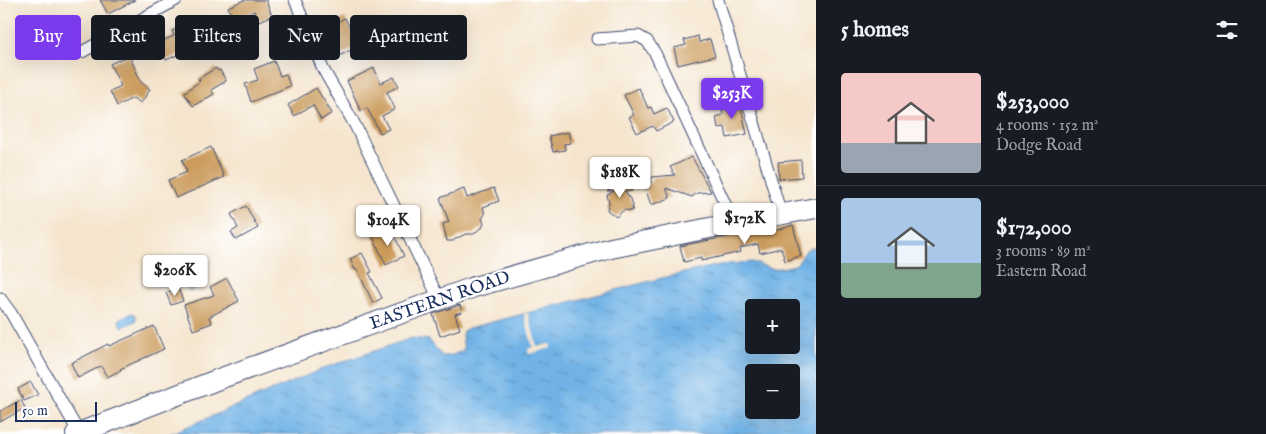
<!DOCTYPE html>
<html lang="en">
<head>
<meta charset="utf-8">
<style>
	:root { --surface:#171b24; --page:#242831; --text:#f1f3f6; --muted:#9ea1a6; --line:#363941; --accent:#7c3aed }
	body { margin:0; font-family:"IM FELL English",serif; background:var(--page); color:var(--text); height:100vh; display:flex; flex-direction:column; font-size:19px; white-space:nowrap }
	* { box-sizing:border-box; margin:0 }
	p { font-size:16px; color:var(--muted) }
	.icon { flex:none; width:28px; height:28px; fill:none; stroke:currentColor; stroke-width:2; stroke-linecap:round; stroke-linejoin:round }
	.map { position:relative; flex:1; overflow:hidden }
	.side { display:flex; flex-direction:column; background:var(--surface); width:450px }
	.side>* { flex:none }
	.banner { position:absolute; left:15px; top:15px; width:475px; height:45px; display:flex; gap:10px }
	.tools { position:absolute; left:745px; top:299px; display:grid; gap:10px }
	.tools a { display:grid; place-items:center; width:55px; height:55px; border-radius:5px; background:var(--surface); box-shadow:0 5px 20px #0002; font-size:25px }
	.scale { position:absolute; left:15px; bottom:12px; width:82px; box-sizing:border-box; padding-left:5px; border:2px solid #1b2f5e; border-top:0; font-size:14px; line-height:18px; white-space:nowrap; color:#1b2f5e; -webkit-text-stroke:4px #fff; paint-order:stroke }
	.price { position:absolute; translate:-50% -42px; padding:0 11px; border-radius:5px; background:#fff; color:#222; font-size:16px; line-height:32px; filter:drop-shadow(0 1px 2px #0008) }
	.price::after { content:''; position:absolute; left:50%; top:30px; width:15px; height:11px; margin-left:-8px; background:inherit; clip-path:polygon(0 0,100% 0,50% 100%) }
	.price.selected { background:var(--accent); color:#fff }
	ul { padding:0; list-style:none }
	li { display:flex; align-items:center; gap:15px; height:125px; padding:0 25px }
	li+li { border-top:1px solid var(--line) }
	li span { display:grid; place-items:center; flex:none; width:140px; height:100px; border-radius:5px; color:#555 }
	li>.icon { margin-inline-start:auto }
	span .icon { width:60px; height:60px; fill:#fffc; stroke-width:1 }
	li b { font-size:21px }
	h2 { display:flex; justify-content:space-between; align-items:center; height:60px; padding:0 25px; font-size:21px }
	.tag { padding:0 18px; border-radius:5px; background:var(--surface); box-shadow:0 5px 20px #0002; font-size:18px; line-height:45px }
	.tag.selected { background:var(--accent); color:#fff }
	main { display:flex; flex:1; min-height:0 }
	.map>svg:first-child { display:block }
	.water { fill:url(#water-ripples); stroke:#4671a2; fill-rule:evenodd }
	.pier { fill:#f5e5ce }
	.building { fill:#cb9b5b }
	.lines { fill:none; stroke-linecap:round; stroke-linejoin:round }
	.street-casing { stroke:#3c4a6f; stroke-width:13 }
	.highway-casing { stroke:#3c4a6f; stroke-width:22 }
	.street { stroke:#fff; stroke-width:11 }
	.highway { stroke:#fff; stroke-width:20 }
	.labels { text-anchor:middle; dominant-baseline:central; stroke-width:4; stroke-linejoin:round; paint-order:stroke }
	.street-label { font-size:18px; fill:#1b2f5e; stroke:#fff }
</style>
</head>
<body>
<main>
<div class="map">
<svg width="816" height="434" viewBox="0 0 816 434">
	<defs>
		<pattern id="water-ripples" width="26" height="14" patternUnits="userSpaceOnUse" patternTransform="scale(1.25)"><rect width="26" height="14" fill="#71b3e6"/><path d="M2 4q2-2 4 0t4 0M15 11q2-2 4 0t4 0" fill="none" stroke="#5c92be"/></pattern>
	</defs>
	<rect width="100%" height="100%" fill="#fff"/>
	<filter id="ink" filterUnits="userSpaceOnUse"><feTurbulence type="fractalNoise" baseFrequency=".02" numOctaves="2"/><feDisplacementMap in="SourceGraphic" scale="10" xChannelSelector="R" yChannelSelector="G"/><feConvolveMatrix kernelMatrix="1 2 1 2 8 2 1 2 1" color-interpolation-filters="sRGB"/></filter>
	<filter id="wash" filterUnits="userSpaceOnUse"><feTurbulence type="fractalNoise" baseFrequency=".0096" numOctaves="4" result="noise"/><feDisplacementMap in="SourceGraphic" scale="20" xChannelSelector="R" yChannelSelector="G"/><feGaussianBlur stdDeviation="1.12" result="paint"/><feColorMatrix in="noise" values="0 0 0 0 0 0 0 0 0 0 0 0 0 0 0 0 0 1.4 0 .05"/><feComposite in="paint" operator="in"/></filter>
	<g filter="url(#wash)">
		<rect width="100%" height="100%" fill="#f5e5ce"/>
		<g class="water">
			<path d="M811,248h5v186h-646l157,-67 85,-29 17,2 13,16h8l14,-6 -2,-14 1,-5 6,-3 193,-50 57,-13 34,-3 19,7 15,-2 8,-2 5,-5 6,-10zM754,308h37v37h-37zM754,372h37v38h-37z"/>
			<polygon points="190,273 193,277 192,280 196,286 191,291 188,290 189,287 186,277"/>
			<polygon points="132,313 136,315 136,321 122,327 120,325 119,319"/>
		</g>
		<polygon class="pier" points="528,313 537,347 550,344 551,348 529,354 528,349 533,347 524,314"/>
		<g id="blocks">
			<g class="building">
				<polygon points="100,0 135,0 108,14"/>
				<polygon points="244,0 266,0 272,16 259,21 254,11 233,19 228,7"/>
				<polygon points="345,18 359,46 331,60 317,32"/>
				<polygon points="192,23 202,51 182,58 180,54 166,60 159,42 174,36 172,31"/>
				<polygon points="698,36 699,42 710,39 715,56 678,65 674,48 686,45 684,40"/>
				<polygon points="129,55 141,82 150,89 141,103 133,98 117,106 110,91 121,86 110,64"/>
				<polygon points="274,61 280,76 286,74 290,86 251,102 245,84 258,80 254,69"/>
				<polygon points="216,68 218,71 220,70 226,81 211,90 214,94 193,106 184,93 200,81 198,79"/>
				<polygon points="374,68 381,83 394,77 399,86 387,92 395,109 382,116 389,129 380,133 367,108 361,111 347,81"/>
				<polygon points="316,88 332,113 321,120 313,105 294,116 288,105"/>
				<polygon points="639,88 648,108 651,107 654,114 667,108 674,122 656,131 653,126 637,133 629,117 634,115 624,95"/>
				<polygon points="740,102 747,134 727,138 725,127 718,128 716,117 723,115 721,106"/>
				<polygon points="568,132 571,143 564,144 565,150 553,152 549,136"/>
				<polygon points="211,147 224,177 176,198 168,180 187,172 182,160"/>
				<polygon points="692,157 711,192 697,193 692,197 666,188 670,198 651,205 644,185 651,182 652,177 675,175 670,167"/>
				<polygon points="801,160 802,177 779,179 778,162"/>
				<polygon points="625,180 632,191 625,191 633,204 632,211 624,210 616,217 607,210 609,203 607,195 614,191 607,191"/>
				<polygon points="494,188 499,201 483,207 485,214 482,219 484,223 482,228 478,230 474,234 466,234 457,238 453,241 447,241 443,224 449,222 440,198 464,189 467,198"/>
				<polygon points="246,206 258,228 236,240 231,232 238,228 231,214"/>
				<polygon points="793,225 801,256 785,261 781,248 760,253 758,244 740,248 741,252 701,261 701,258 684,262 680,246 771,228 771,232"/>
				<polygon points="386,228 391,238 395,237 404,256 386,265 372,235"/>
				<polygon points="362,253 372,272 369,273 382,298 373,303 357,269 355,270 350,259"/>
				<polygon points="227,278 239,301 209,317 212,323 193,330 184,305 214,295 210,287"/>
				<polygon points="178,288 183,301 171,305 166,293"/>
				<polygon points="460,305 462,312 455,314 460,329 440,336 433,314"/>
				<polygon points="154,326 164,349 120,369 121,370 107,377 101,366 78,378 71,363 108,344 109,346"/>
				<polygon points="31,382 38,395 24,401 18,389"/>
				<polygon points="21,400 25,408 0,422 0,411"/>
			</g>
		</g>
	</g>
	<g filter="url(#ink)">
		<use href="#blocks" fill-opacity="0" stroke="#3c4a6f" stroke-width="1"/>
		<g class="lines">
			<defs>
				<g id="street">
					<polyline points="295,0 323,69 355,125 439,299"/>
					<polyline points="718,0 781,214"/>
					<polyline points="597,39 638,36 647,41 655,53 734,223"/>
					<polyline points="82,52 176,0"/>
					<polyline points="0,298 11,313 79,433"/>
				</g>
				<polyline id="highway" points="76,434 219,379 474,287 611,248 734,223 816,208"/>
			</defs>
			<use href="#street" class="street-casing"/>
			<use href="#highway" class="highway-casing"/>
			<use href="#street" class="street"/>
			<use href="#highway" class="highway"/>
		</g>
	</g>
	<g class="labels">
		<g class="street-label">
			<text transform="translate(440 301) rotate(-19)">EASTERN ROAD</text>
		</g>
	</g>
</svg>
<div class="tools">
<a>+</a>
<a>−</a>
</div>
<div class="scale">50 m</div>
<b class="price selected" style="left:732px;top:120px">$253K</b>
<b class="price" style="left:620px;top:199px">$188K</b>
<b class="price" style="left:745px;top:245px">$172K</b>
<b class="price" style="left:388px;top:247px">$104K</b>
<b class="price" style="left:175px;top:297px">$206K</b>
<div class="banner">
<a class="tag selected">Buy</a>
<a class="tag">Rent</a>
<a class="tag">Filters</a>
<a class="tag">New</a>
<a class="tag">Apartment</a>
</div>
</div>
<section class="side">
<h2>5 homes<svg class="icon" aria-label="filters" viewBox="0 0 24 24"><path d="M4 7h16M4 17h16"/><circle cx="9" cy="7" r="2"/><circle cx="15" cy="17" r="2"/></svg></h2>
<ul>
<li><span style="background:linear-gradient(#f6c9c9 70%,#9aa5b1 0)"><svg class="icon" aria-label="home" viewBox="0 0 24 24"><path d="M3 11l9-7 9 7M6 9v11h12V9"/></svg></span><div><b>$253,000</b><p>4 rooms · 152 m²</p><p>Dodge Road</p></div></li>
<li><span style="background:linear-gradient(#a9c7e8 65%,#7fa58c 0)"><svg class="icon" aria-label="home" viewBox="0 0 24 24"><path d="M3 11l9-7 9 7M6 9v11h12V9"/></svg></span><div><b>$172,000</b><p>3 rooms · 89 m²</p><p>Eastern Road</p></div></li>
</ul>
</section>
</main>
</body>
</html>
